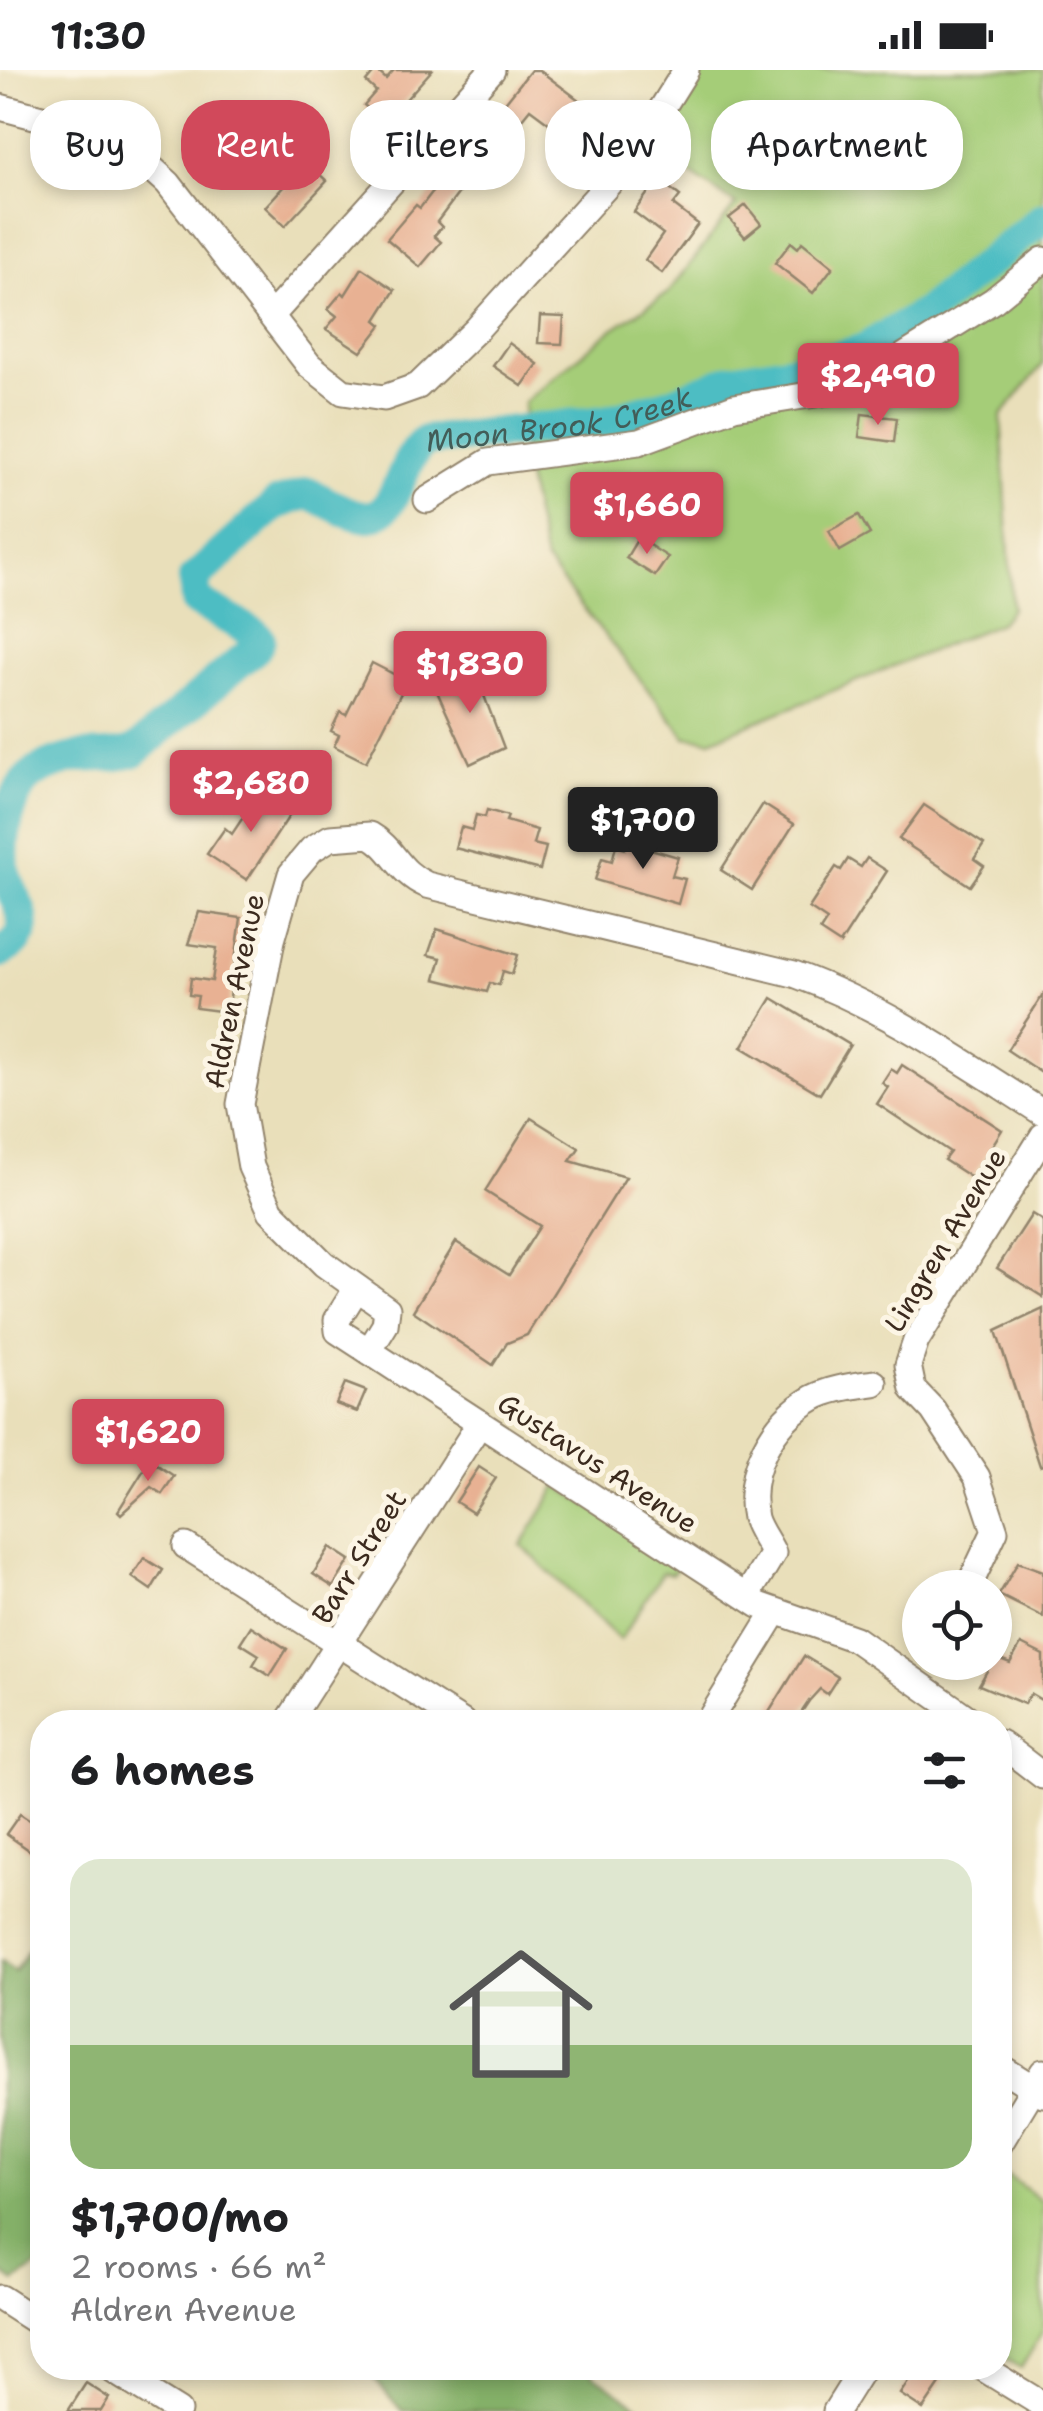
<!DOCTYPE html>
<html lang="en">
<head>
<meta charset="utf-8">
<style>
	:root { --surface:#fff; --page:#f6f6f6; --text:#202124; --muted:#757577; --accent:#d1495b }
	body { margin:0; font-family:"Shantell Sans",sans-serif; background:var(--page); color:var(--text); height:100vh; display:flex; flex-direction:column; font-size:38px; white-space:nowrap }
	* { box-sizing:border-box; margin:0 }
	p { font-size:32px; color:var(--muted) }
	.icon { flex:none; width:55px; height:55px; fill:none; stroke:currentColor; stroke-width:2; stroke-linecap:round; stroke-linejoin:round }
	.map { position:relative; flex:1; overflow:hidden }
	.details { position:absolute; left:30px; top:1640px; width:982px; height:670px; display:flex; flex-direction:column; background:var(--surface); border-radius:40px; box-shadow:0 5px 15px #0003 }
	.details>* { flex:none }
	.banner { position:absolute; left:30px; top:30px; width:985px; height:90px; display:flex; gap:20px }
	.fabs { position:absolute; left:902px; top:1500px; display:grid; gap:20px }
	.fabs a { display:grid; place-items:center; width:110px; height:110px; border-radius:50%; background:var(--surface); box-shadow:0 5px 15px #0003; font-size:50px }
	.price { position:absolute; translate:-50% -85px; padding:0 22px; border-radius:10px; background:var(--accent); color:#fff; font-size:32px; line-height:65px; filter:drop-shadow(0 2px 5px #0008) }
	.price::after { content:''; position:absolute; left:50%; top:60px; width:30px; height:22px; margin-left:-15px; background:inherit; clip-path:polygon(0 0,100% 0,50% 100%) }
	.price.active { background:#222; color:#fff }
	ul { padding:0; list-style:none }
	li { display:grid; align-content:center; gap:20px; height:530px; padding:0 40px }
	li span { display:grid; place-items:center; height:310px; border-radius:30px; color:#555 }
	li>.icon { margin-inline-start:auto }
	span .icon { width:180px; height:180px; fill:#fffc; stroke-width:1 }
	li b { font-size:42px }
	h2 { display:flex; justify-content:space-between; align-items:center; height:120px; padding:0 40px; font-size:42px }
	.chip { padding:0 35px; border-radius:40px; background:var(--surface); box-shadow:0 5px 15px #0003; font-size:35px; line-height:90px }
	.chip.active { background:var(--accent); color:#fff }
	.status { display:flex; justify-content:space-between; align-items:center; height:70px; padding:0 50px; background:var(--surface); direction:ltr }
	.status svg { height:28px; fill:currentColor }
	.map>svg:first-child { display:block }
	.green { fill:#a5cd78; stroke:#707c4b; stroke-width:2.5 }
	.forest { fill:#84b068; stroke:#606d43; stroke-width:2.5 }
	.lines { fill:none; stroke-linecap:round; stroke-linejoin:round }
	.river { stroke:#4ebdc3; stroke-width:32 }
	.building { fill:#e8b193 }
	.minor-casing { stroke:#92846c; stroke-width:29 }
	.minor { stroke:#fff; stroke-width:25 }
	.labels { text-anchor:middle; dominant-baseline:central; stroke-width:10; stroke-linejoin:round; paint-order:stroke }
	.street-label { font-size:28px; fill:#3b2a1e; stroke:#fcf5e5 }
	.water-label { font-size:30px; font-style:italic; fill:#425d58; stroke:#fcf5e5 }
</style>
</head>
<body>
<div class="status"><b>11:30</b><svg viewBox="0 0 49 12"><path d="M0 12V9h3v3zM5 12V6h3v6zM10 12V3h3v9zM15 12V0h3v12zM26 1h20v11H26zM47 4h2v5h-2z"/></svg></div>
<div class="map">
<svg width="1043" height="2341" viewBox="0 0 1043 2341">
	<rect width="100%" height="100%" fill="#fcf5e5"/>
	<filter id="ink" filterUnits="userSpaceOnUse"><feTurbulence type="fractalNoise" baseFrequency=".01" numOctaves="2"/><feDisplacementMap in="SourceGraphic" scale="20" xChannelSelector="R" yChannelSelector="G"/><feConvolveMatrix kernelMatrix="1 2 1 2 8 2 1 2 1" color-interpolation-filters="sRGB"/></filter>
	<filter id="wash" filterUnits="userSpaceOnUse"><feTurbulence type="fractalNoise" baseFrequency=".0048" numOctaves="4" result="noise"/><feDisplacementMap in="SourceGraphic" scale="40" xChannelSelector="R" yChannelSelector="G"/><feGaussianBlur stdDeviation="2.25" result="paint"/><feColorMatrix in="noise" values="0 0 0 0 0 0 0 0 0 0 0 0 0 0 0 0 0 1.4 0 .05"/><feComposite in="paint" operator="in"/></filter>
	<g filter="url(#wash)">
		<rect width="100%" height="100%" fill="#e9dfba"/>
		<g class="green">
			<polygon points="693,0 1043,0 1043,294 1001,346 1012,538 1000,553 711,670 686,667 545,490 524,395 524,332 611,260 669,222 736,134 651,77"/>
			<polygon points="558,1416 681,1494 672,1504 663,1502 620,1570 521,1475"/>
			<polygon points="1008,2106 1043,2132 1043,2262 1021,2298 1000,2284 1000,2119"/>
		</g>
		<g class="forest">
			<polygon points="42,1859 42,2193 15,2212 0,2201 0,1891 14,1902"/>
			<polygon points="358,2298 593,2298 592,2304 646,2341 402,2341 371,2305"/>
		</g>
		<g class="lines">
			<path class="river" id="s1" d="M0,882c41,-19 17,-47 5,-77 -5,-31 3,-88 33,-104 43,-23 57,-9 96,-19l122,-104 4,-9 -6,-6 -58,-32 -2,-22 82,-75 33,-11c14,7 30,17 45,21 46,15 41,-52 71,-73l181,-20 62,-17 63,-25 68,-11 63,-18 63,-37 118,-95"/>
		</g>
		<g id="blocks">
			<g class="building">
				<polygon points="376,0 386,9 394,0 432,0 385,53 364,35 376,21 366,12"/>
				<polygon points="531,0 539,0 583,33 561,62 530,39 493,85 475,70"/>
				<polygon points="456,91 473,104 437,152 442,157 434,166 441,172 420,197 387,169 416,135 420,138"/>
				<polygon points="306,92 327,111 285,156 265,137"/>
				<polygon points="658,109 680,126 673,135 698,154 662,203 645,190 663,164 634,142"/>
				<polygon points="746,135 761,154 745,167 729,148"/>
				<polygon points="791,172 798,178 802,172 833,197 813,223 775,193"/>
				<polygon points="362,198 395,220 376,250 382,255 361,282 326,259 337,246 328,239 342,222 345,225"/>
				<polygon points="540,246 564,247 562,274 538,273"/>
				<polygon points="509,273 538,294 522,316 493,296"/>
				<polygon points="862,344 897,348 894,372 859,367"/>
				<polygon points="859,445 870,464 840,481 829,461"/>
				<polygon points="638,468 668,487 655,506 626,488"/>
				<polygon points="372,593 407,611 366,692 334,676 339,665 331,661 340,642 346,645"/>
				<polygon points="474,599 504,678 470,694 435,617"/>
				<polygon points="262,719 293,740 247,810 207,784 225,758 232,764"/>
				<polygon points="763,734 794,754 752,820 721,800"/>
				<polygon points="924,735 984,774 974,789 984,796 970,816 899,769"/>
				<polygon points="487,740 508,746 506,751 537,760 533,774 546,777 540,800 455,778 461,757 472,760 476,745 485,747"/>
				<polygon points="627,772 678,787 672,806 685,809 678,834 595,810 602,788 612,791 616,776 625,779"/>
				<polygon points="867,788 887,801 840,874 820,861 827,850 809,838 836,797 841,800 848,789 861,797"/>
				<polygon points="199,842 241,848 228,942 196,938 198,926 189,925 191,908 212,911 217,878 188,874"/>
				<polygon points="437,859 518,885 512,904 503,901 499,915 490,913 487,922 435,909 441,888 428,885"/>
				<polygon points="1043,925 1043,1004 1007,980"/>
				<polygon points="772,928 850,975 820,1024 742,977"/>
				<polygon points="902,995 1002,1060 972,1108 944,1090 950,1082 877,1034 888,1017 882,1013 891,999 897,1003"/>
				<polygon points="531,1048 579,1078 570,1091 626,1107 527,1265 507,1273 493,1295 413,1241 456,1172 509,1205 540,1156 485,1121"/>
				<polygon points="1032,1144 1043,1151 1043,1227 997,1198"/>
				<polygon points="1043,1239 1043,1395 1040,1396 996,1261"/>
				<polygon points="345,1313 366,1321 357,1342 336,1334"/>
				<polygon points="150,1390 174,1406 162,1424 151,1417 121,1444 118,1441"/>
				<polygon points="479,1397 496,1408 473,1443 456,1432"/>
				<polygon points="330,1477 350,1490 333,1517 313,1504"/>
				<polygon points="144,1488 163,1500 151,1520 132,1507"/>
				<polygon points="1018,1492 1043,1501 1043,1547 999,1525"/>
				<polygon points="251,1556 287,1579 270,1606 253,1595 259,1585 240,1573"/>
				<polygon points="1021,1574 1043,1585 1043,1631 1031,1624 1024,1634 979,1615 995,1587 1010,1593"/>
				<polygon points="804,1586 838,1607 827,1624 820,1619 809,1631 795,1652 763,1652"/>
				<polygon points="20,1744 42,1759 42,1789 6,1764"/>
				<polygon points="917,2298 928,2298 944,2308 923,2339 900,2324"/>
				<polygon points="86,2313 109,2328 101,2341 68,2341"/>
			</g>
		</g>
	</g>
	<g filter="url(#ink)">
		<use href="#blocks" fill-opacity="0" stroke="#92846c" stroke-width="2.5"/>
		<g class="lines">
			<defs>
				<g id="minor">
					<polyline points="0,37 95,62 130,79 168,113 309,295 343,322 384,328 418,316 476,260 630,90 686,0"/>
					<polyline points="273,244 492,0"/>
					<polyline points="427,430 488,392 639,372 734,337 853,318 994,230 1043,190"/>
					<polyline points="357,1218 337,1250 338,1261 759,1535 855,1569 973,1652"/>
					<path d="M369,1281l16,-26 2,-16 -63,-45 -53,-53 -20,-44 -11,-63 32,-164 19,-66 21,-25 18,-11 40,-3c25,14 27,37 57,50l367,89c90,33 168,87 249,139"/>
					<polyline points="186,1476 462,1652"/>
					<polyline points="968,1518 995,1461 977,1407 933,1340 913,1319 908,1295 916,1271 1043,1066"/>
					<path d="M747,1526l26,-43c-5,-11 -15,-24 -18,-35 -10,-47 17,-97 58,-120 18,-10 41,-12 61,-15"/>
					<polyline points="288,1652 480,1353"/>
					<polyline points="708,1652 775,1543"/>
					<polyline points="1000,1673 1043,1706"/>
					<polyline points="1000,1997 1043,2024"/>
					<polyline points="1000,2073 1043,2002"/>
					<polyline points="0,2228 42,2255"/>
					<polyline points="109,2298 178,2341"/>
					<polyline points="983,2298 1043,2335"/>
					<polyline points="836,2341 863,2298"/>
				</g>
			</defs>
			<use href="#minor" class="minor-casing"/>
			<use href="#minor" class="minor"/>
		</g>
	</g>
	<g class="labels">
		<g class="street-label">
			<text transform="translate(234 921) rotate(-78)">Aldren Avenue</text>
			<text transform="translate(945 1170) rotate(-59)">Lingren Avenue</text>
			<text transform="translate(598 1393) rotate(33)">Gustavus Avenue</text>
			<text transform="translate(359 1487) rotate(-58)">Barr Street</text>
		</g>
		<g class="water-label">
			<text stroke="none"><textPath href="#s1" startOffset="1015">Moon Brook Creek</textPath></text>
		</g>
	</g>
</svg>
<div class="fabs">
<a><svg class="icon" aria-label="locate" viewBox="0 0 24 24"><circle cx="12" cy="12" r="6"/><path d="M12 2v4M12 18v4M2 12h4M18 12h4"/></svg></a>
</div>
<b class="price" style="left:878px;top:358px">$2,490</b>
<b class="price" style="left:647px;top:487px">$1,660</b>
<b class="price" style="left:470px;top:646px">$1,830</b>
<b class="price" style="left:251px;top:765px">$2,680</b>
<b class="price active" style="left:643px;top:802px">$1,700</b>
<b class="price" style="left:148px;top:1414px">$1,620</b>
<div class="banner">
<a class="chip">Buy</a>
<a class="chip active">Rent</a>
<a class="chip">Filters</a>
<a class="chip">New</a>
<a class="chip">Apartment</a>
</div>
<section class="details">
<h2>6 homes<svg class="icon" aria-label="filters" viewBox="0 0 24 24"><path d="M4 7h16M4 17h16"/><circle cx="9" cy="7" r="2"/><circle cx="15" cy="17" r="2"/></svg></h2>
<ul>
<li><span style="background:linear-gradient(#dfe7d0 60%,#8fb573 0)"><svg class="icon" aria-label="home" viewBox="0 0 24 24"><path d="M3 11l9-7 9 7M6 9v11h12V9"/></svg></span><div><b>$1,700/mo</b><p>2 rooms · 66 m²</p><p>Aldren Avenue</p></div></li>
</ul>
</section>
</div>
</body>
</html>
